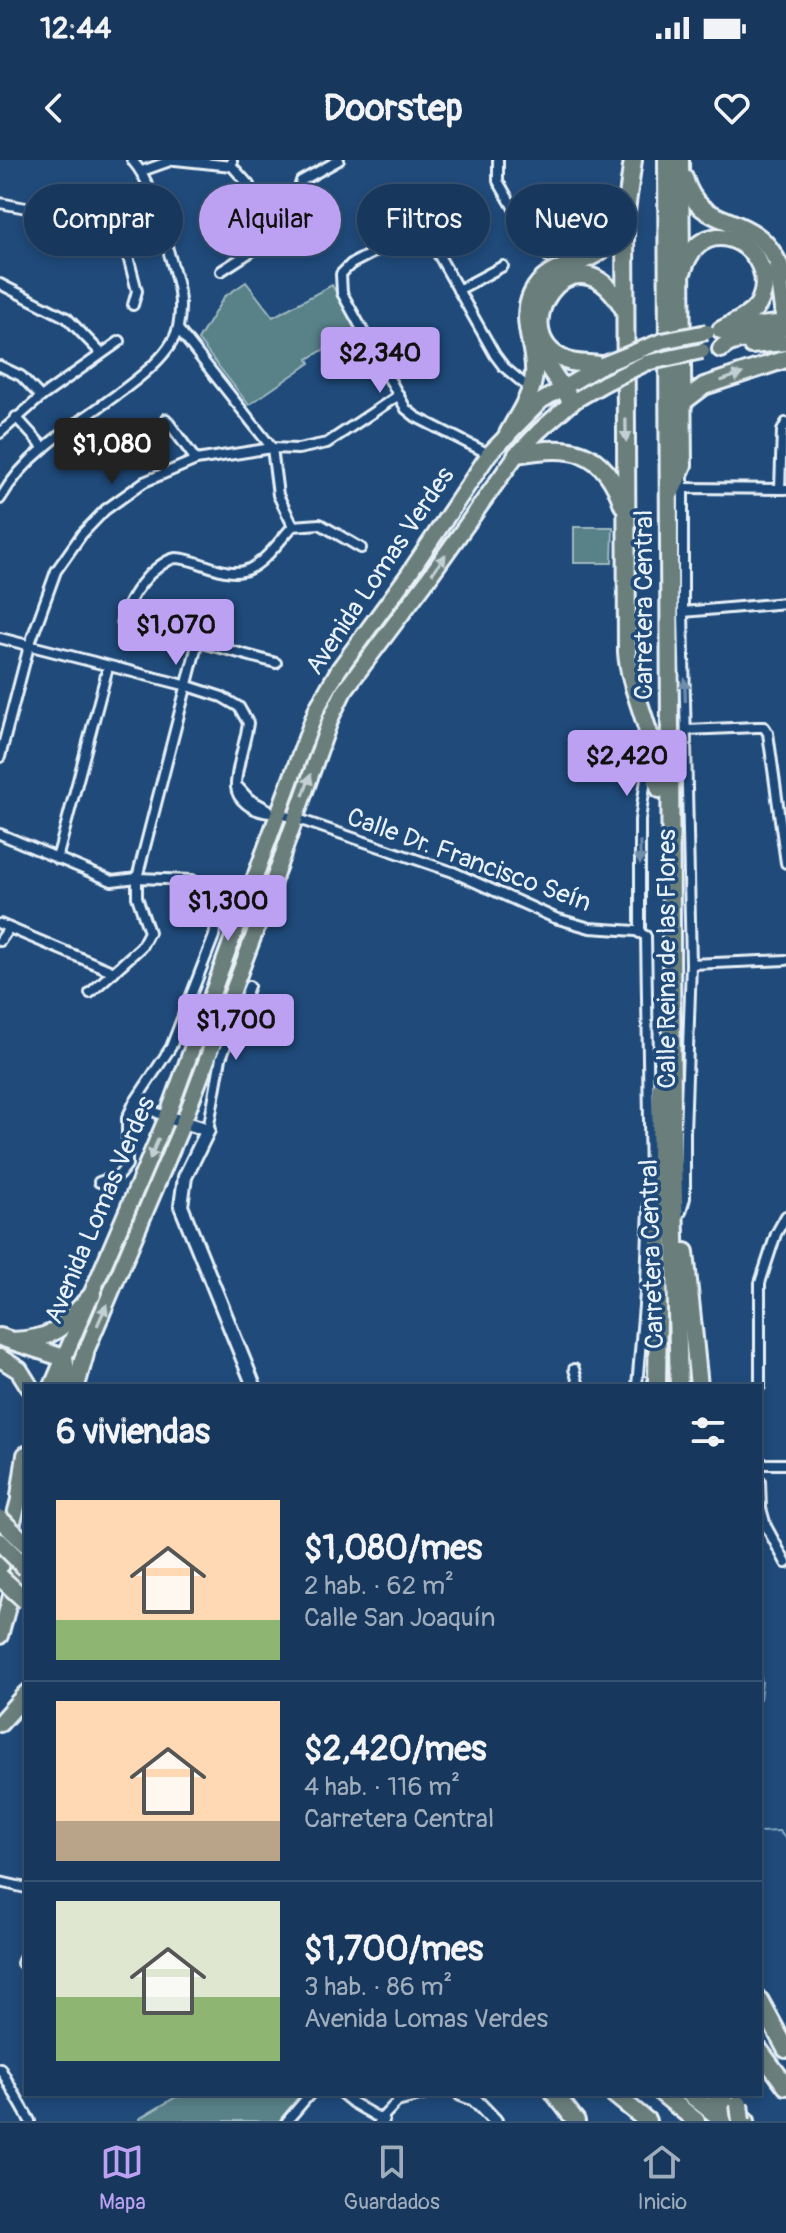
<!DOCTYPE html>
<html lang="es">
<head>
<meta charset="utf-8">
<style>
	:root { --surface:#17385c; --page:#244365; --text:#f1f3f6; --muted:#9eacbb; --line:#365272; --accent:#bca0f2 }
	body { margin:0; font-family:Pangolin,sans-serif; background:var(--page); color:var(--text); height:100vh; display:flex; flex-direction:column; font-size:30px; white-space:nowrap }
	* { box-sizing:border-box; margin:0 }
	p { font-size:26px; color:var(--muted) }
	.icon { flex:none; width:44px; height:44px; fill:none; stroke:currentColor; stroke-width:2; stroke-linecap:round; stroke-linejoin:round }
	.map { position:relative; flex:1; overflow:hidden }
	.drawer { position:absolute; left:24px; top:1224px; width:738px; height:712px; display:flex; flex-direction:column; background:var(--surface); border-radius:0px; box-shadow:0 4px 12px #0003,0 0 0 2px var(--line) }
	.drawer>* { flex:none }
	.hud { position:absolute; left:24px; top:24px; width:738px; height:72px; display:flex; gap:16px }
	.price { position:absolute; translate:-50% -68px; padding:0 18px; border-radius:8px; background:var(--accent); color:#111; font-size:26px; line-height:52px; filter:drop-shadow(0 2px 4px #0008) }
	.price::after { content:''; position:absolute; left:50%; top:48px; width:24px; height:18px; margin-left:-12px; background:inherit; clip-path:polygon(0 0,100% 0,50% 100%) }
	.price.on { background:#222; color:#fff }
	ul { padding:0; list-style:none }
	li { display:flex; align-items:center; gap:24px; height:200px; padding:0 32px }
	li+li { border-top:2px solid var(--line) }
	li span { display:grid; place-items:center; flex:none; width:224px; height:160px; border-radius:0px; color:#555 }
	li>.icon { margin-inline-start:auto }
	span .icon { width:96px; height:96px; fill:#fffc; stroke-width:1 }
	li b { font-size:34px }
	h2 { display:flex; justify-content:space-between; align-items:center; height:96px; padding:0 32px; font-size:34px }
	.tag { padding:0 28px; border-radius:36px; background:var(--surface); box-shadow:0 4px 12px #0003,0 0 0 2px var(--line); font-size:28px; line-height:72px }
	.tag.on { background:var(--accent); color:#111 }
	.status { display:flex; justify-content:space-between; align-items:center; height:56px; padding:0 40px; background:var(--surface); direction:ltr }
	.status svg { height:22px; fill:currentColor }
	header { display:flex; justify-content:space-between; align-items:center; height:104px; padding:0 32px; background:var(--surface); font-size:36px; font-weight:700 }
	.menu { display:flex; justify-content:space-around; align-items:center; height:112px; border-top:2px solid var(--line); background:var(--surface); font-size:22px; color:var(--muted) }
	.menu a { display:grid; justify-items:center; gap:4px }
	.menu .on { color:var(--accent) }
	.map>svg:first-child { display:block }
	.green { fill:#598188; stroke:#a0b9c0; stroke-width:2 }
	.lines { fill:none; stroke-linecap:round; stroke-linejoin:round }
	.stream { stroke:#84a8c3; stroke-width:2 }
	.street-casing { stroke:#e8f1f8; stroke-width:14 }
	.secondary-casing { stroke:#e8f1f8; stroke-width:18 }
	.primary-casing { stroke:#e8f1f8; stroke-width:20 }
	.highway-casing { stroke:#e8f1f8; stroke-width:22 }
	.street { stroke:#1f4a7a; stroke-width:8 }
	.secondary { stroke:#1f4a7a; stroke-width:12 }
	.primary { stroke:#6b7f7c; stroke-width:14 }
	.highway { stroke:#6b7f7c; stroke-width:16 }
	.primary-bridge-casing { stroke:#e8f1f8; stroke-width:20; stroke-linecap:butt }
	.highway-bridge-casing { stroke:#e8f1f8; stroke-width:22; stroke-linecap:butt }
	.primary-bridge { stroke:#6b7f7c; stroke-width:14 }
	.highway-bridge { stroke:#6b7f7c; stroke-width:16 }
	.oneway { fill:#c2cfd3 }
	.oneway2 { fill:#6f8dac }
	.labels { text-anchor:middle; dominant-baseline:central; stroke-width:7; stroke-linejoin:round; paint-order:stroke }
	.street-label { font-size:26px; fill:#e8f1f8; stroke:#1f4a7a }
</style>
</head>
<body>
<div class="status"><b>12:44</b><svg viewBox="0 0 49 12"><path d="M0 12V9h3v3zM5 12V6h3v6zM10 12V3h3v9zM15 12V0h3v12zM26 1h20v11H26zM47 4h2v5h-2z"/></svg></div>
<header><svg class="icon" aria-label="back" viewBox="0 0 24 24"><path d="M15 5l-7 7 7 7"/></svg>Doorstep<svg class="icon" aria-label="heart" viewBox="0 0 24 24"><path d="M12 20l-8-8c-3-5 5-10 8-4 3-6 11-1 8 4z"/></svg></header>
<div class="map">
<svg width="786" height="1961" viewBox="0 0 786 1961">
	<rect width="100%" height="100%" fill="#1f4a7a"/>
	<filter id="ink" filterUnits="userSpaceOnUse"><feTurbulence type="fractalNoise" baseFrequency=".0125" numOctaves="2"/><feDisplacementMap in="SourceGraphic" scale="16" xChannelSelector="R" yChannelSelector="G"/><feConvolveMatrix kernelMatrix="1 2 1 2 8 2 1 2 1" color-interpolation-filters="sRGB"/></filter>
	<g filter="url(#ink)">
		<g class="green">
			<polygon points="246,122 273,157 332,125 357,170 308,199 310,203 249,245 198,180 224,137"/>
			<polygon points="574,367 613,367 612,403 574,403"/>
			<polygon points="197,1934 301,1934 279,1961 140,1961 139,1959 176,1937"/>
		</g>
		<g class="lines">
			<g class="stream">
				<polyline points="760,1514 762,1522 760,1539"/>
				<polyline points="760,1672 779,1671 786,1679"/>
			</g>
			<defs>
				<g id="street">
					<polyline points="175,0 232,6"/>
					<polyline points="232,0 232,6 249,25"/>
					<polyline points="498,0 498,21 534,83 549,97"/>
					<polyline points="142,11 173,0"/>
					<polyline points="0,43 120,66 158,53"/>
					<polyline points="120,66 137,131 133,145"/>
					<polyline points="221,111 288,68 301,21 339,0"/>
					<polyline points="0,124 67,158 101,193"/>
					<polyline points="458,130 503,106"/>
					<polyline points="178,169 272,288 278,335 293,366"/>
					<polyline points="0,206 21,216 41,237"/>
					<polyline points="16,257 44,288"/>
					<polyline points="166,259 196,300"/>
					<polyline points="0,273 41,237 120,181"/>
					<polyline points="489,294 416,257 406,249 342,133 341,114 351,104 415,71 429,78 495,195 504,207 523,223"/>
					<polyline points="684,328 786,329"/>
					<polyline points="780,329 782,271 786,263"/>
					<path d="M0,339c11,-19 27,-37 44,-51 33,-31 125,-77 134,-121 6,-29 -2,-50 -10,-77 -8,-31 -15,-66 -36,-90"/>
					<polyline points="683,452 786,443"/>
					<path d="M0,478l188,48 34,11 17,10 9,16c-2,17 -13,49 -12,64 1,13 16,23 28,25 10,2 20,3 31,6l158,54 102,46 35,10 46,3 10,5 4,246 -4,100 -9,104"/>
					<path d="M276,503l-154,-42c6,-19 14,-32 28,-47 7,-6 17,-15 26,-16 22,0 51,22 73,11 17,-8 31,-29 44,-43l27,-2 41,24"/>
					<polyline points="686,570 757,567 764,567 768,573 786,703"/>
					<polyline points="0,597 29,486 56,411 82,374 105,350 144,322 196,300 272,288 298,289 327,283 399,235"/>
					<polyline points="239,628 249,639 269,650"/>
					<polyline points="0,674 112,721 137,718 192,720 209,731 219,750 214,776 171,887 134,943 127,958 127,1005 119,1015 99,1022"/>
					<polyline points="57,699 108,507"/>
					<polyline points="0,764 114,812"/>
					<polyline points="640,773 640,660 646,619 645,596"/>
					<polyline points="0,781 9,768"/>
					<polyline points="691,804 786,800"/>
					<polyline points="90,833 141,787 149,772 137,737 137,718 198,481"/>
					<polyline points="134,943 167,957"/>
					<polyline points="208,970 221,898 249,826"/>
					<polyline points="681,1052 685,1038 685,972 691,804 683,452 683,314"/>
					<polyline points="574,1209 579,1226"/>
					<polyline points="760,1226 760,1123 776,1074 786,1056"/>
					<polyline points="760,1304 786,1304"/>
					<polyline points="760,1321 761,1348 766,1366 786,1403"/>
					<polyline points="0,1722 26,1728"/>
					<polyline points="22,1803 26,1794"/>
					<polyline points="0,1908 30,1961"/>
					<polyline points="342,1934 353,1943 384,1961"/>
					<polyline points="287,1961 310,1934"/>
					<polyline points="379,1961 397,1942 427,1934"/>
				</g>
				<g id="secondary">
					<polyline points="167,957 208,970 185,1017 181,1046 254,1226"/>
					<polyline points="461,1934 474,1939 495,1961"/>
				</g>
				<g id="primary">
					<polyline points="727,169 786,162"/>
					<polyline points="751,186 786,183"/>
					<polyline points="81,1203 183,963 257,767 331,558 344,531 425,423 517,294 539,271 572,242 605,223"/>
					<polyline points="52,1226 167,957 317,548 339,509 408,415 489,294 541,241 602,205"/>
					<polyline points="0,1411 22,1328"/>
					<polyline points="0,1476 22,1395"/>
				</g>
				<g id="highway">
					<path d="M633,0l-8,58 2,434c2,30 16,58 23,87 4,17 3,34 10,50"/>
					<polyline points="667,0 672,963 679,1226"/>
					<path d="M684,18c14,45 43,36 73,58 14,10 21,27 29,42"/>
					<path d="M683,110c22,-69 103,-16 75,35 -9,12 -24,18 -37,25"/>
					<polyline points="533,184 572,242"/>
					<path d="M721,189c16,-18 54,-1 64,-27l-8,-54"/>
					<path d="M602,205c-10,-1 -21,-1 -31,-3 -76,-23 3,-147 54,-51"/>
					<polyline points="683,242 704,226 786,199"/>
					<path d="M507,276c10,-20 25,-39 27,-62 2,-28 -15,-52 -2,-80 14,-30 48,-26 71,-45 11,-8 15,-18 21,-30"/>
					<path d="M517,294c54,-10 87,-6 106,51"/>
					<polyline points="671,332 683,305 680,0"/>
					<polyline points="685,1092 699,1226"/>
					<polyline points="0,1177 64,1198 66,1210 62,1226"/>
					<path d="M12,1181c46,-2 50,-15 80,-46"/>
					<polyline points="0,1198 19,1210 29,1226"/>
					<polyline points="76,1226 85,1194"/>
					<polyline points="657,1226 661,926"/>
					<polyline points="20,1336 26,1295"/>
					<polyline points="0,1563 26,1534"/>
					<polyline points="760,1841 786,1889"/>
					<polyline points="760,1891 786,1926"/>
					<polyline points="555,1934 576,1961"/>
					<polyline points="614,1934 647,1961"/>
					<polyline points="663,1934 696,1961"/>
					<polyline points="690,1934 724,1961"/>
					<polyline points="715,1934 746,1961"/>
				</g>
			</defs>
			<use href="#street" class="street-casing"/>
			<use href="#secondary" class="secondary-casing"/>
			<use href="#primary" class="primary-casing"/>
			<use href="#highway" class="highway-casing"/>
			<use href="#street" class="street"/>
			<use href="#secondary" class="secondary"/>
			<use href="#primary" class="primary"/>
			<use href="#highway" class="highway"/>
			<defs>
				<g id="primary-bridge">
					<polyline points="602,205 662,181 707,172"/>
					<polyline points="605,223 646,203 702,191"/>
				</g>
				<g id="highway-bridge">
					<polyline points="0,1359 26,1384"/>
					<polyline points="0,1382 26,1408"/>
					<polyline points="0,1417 26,1441"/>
					<polyline points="739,1944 741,1961"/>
				</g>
			</defs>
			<use href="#primary-bridge" class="primary-bridge-casing"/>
			<use href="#highway-bridge" class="highway-bridge-casing"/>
			<use href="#primary-bridge" class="primary-bridge"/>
			<use href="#highway-bridge" class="highway-bridge"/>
		</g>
		<defs><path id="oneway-solid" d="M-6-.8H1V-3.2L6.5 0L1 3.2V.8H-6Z" transform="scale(2)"/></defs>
		<g class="oneway">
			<use href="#oneway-solid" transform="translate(732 217) rotate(-19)"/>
			<use href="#oneway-solid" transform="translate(626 270) rotate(89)"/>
			<use href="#oneway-solid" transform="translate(439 404) rotate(-54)"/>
			<use href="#oneway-solid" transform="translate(307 625) rotate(-70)"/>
			<use href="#oneway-solid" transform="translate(154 989) rotate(113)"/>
			<use href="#oneway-solid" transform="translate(102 1155) rotate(-66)"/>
		</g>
		<g class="oneway2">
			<use href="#oneway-solid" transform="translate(685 530) rotate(-92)"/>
			<use href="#oneway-solid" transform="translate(640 693) rotate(90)"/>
		</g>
	</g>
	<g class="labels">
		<g class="street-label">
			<text transform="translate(380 411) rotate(-56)">Avenida Lomas Verdes</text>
			<text transform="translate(644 445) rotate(-90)">Carretera Central</text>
			<text transform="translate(469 700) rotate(20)">Calle Dr. Francisco Seín</text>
			<text transform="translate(667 799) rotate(-90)">Calle Reina de las Flores</text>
			<text transform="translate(100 1050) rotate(-67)">Avenida Lomas Verdes</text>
			<text transform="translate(652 1094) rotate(-92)">Carretera Central</text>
		</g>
	</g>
</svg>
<b class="price" style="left:380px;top:235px">$2,340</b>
<b class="price on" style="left:112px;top:326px">$1,080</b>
<b class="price" style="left:176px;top:507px">$1,070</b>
<b class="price" style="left:627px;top:638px">$2,420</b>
<b class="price" style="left:228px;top:783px">$1,300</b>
<b class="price" style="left:236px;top:902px">$1,700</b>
<div class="hud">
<a class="tag">Comprar</a>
<a class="tag on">Alquilar</a>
<a class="tag">Filtros</a>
<a class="tag">Nuevo</a>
</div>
<section class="drawer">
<h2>6 viviendas<svg class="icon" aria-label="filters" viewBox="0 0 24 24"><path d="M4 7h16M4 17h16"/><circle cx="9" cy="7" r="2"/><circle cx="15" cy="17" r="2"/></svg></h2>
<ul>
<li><span style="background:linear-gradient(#ffd9b3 75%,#8fb573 0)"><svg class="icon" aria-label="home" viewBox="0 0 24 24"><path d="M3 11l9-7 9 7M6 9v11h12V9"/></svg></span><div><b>$1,080/mes</b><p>2 hab. · 62 m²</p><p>Calle San Joaquín</p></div></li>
<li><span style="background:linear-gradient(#ffd9b3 75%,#b9a48a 0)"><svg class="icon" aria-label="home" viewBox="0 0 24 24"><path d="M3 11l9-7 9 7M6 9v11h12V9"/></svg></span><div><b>$2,420/mes</b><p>4 hab. · 116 m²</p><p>Carretera Central</p></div></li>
<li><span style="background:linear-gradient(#dfe7d0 60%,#8fb573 0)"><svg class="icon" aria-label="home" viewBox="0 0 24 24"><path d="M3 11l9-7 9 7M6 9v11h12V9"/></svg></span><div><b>$1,700/mes</b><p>3 hab. · 86 m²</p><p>Avenida Lomas Verdes</p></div></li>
</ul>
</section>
</div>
<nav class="menu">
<a class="on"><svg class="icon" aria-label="map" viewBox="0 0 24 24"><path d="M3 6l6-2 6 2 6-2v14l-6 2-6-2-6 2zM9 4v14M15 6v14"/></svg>Mapa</a>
<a><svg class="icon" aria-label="saved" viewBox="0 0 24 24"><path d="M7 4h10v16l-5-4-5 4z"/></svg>Guardados</a>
<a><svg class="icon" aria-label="home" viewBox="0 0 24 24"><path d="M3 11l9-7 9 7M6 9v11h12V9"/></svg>Inicio</a>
</nav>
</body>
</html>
